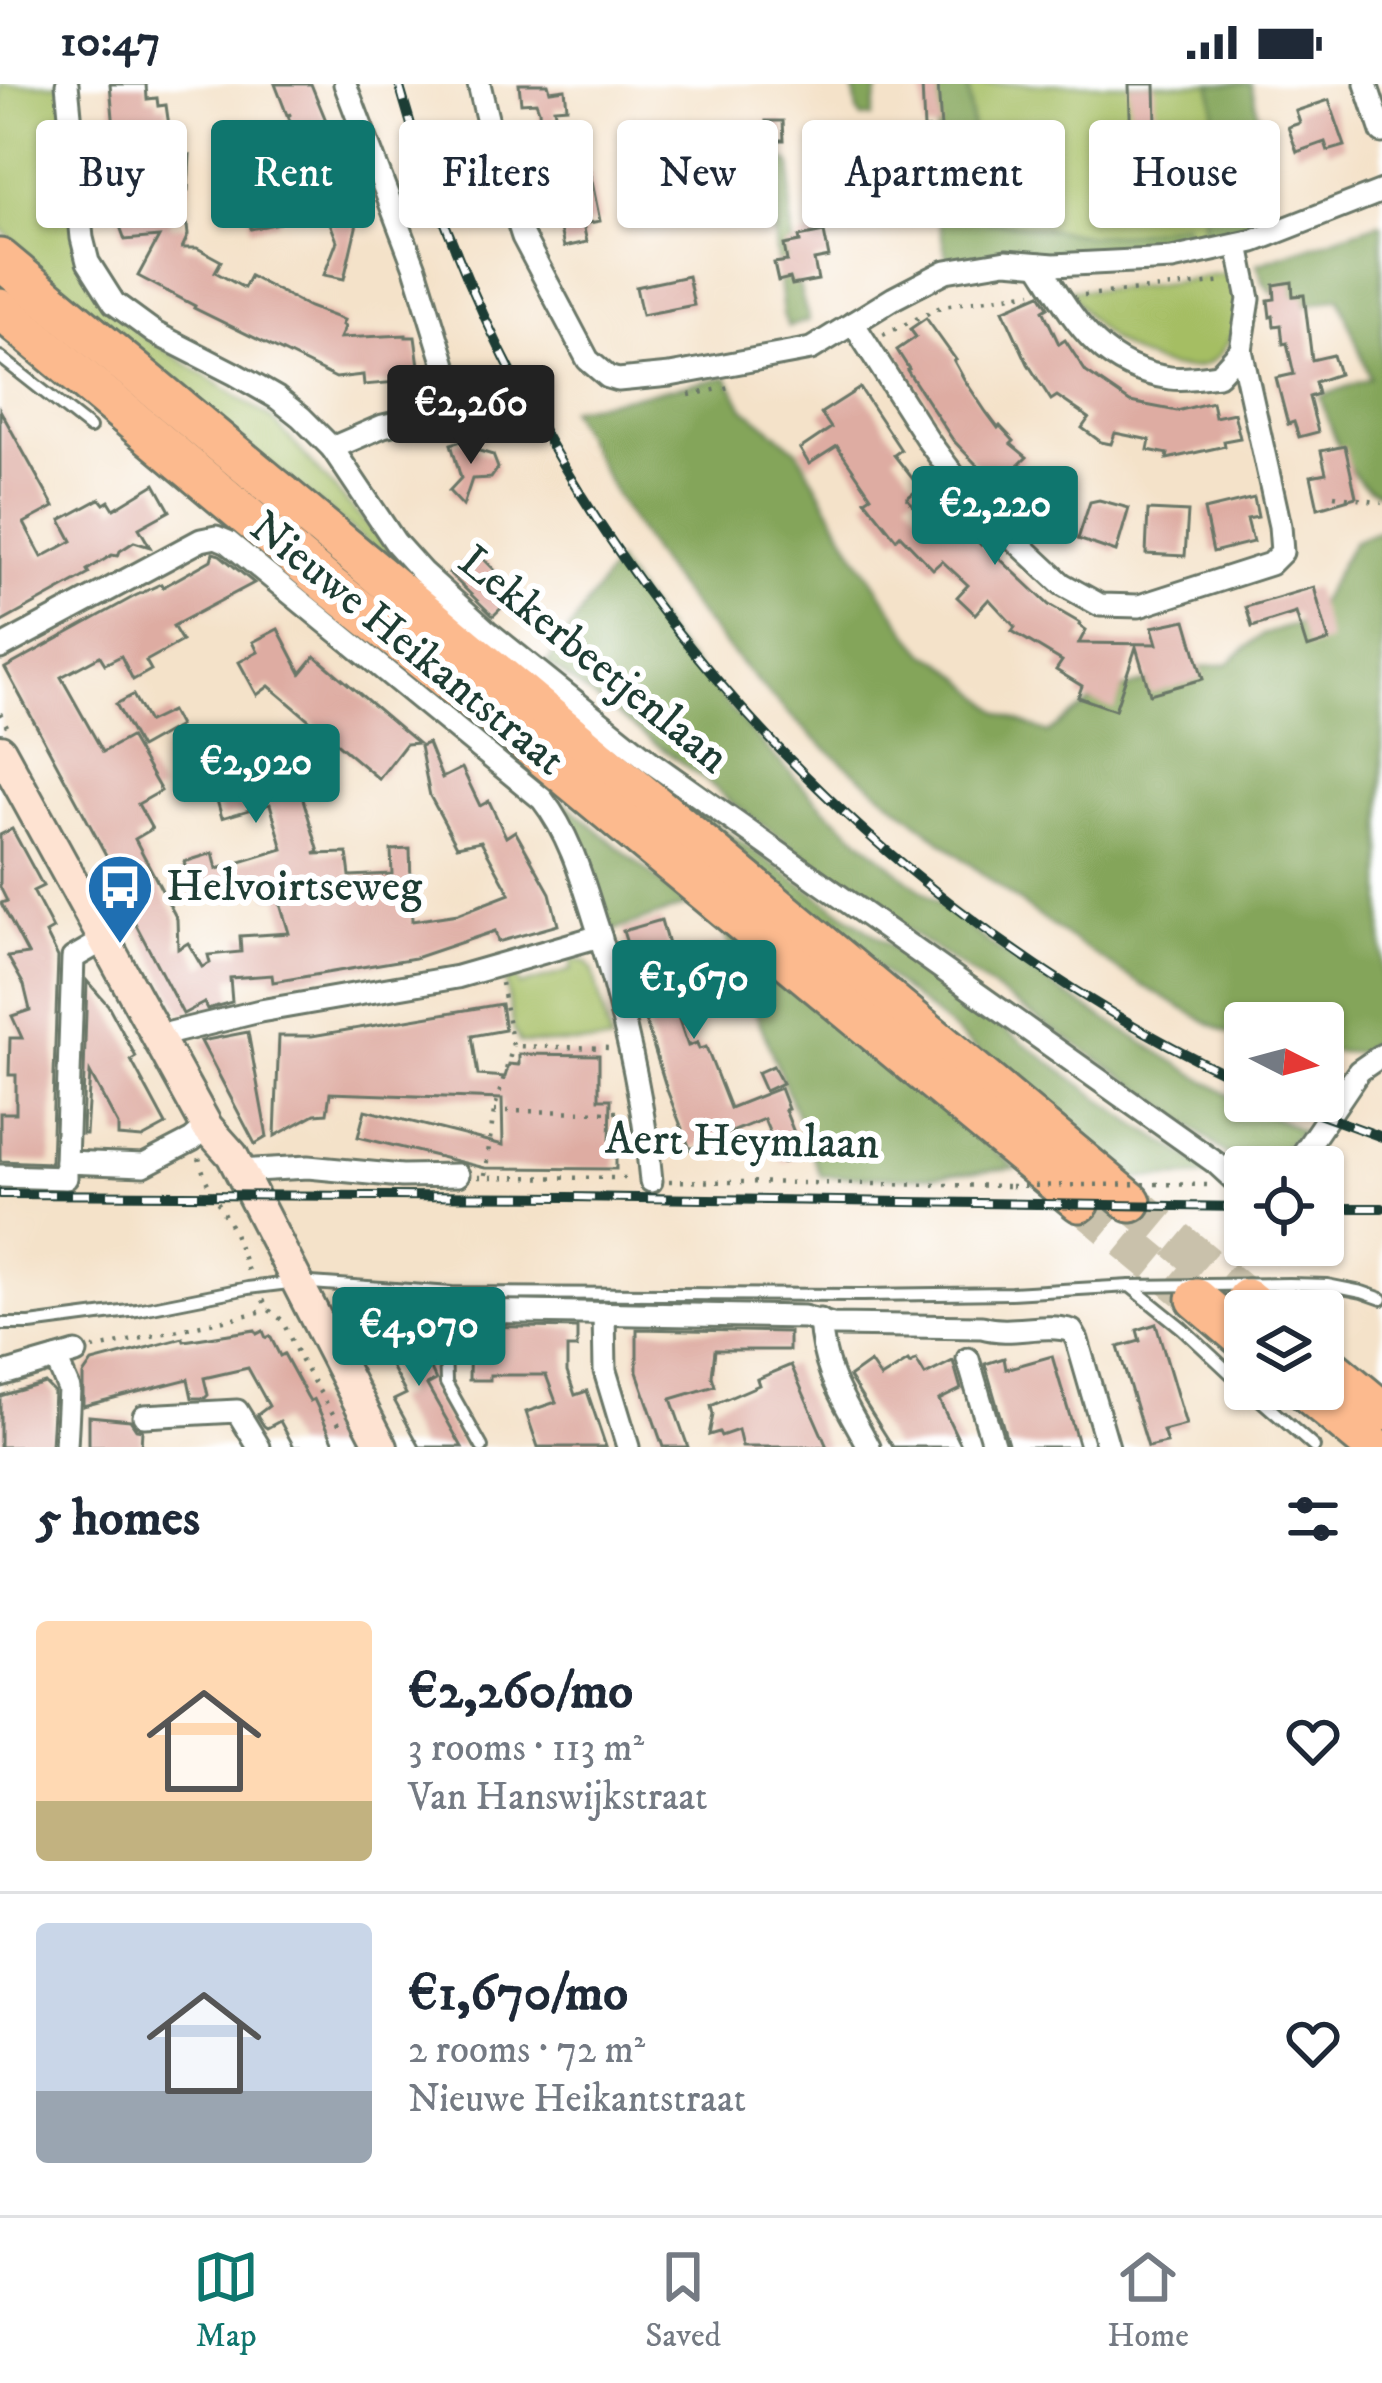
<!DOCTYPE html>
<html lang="en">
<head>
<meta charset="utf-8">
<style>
	:root { --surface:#fff; --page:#f2f2f3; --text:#1f2937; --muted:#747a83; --line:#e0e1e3; --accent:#0f766e }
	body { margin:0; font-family:"IM FELL DW Pica",serif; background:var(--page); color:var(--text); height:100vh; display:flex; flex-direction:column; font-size:45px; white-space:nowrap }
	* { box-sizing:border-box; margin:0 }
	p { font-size:39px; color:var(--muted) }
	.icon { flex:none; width:66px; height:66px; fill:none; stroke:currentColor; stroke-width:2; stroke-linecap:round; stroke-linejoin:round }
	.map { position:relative; height:1363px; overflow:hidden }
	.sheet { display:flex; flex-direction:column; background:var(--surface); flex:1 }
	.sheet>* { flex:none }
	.top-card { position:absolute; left:36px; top:36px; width:1311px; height:108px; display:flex; gap:24px }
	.needle { width:78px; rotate:96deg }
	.buttons { position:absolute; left:1224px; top:918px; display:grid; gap:24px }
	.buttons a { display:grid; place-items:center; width:120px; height:120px; border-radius:12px; background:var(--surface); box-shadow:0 3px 9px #0004; font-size:60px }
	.price { position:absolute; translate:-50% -102px; padding:0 27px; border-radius:12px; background:var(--accent); color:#fff; font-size:39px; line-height:78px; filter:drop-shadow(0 3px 6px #0008) }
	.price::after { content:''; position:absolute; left:50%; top:72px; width:36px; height:27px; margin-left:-18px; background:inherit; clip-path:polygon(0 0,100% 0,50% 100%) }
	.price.selected { background:#222; color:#fff }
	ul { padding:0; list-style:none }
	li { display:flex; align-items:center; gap:36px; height:300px; padding:0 36px }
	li+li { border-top:3px solid var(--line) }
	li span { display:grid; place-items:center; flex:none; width:336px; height:240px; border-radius:12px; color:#555 }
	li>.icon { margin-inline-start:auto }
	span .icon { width:144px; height:144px; fill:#fffc; stroke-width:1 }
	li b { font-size:51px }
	h2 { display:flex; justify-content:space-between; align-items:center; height:144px; padding:0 36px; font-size:51px }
	.chip { padding:0 42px; border-radius:12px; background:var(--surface); box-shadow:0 3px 9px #0004; font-size:42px; line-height:108px }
	.chip.selected { background:var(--accent); color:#fff }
	.status { display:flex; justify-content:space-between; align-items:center; height:84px; padding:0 60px; background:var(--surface); direction:ltr }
	.status svg { height:33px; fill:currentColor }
	.tabs { display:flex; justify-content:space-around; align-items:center; height:168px; border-top:3px solid var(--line); background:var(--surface); font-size:33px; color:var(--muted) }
	.tabs a { display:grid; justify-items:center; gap:6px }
	.tabs .selected { color:var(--accent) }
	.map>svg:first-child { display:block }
	.green { fill:#a5be64; stroke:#627e4c; stroke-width:3 }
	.forest { fill:#84a55a; stroke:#527147; stroke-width:3 }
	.water { fill:#59a2d0; stroke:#3c7082; stroke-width:3 }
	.building { fill:#deaca2 }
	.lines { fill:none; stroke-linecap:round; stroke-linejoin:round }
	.motorway-tunnel { stroke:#c9c1ab; stroke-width:39; stroke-dasharray:39 20; stroke-linecap:butt }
	.service-casing { stroke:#6a7768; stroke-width:16 }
	.minor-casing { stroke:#6a7768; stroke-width:27 }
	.secondary-casing { stroke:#6a7768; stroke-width:36 }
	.motorway-casing { stroke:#6a7768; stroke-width:45 }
	.path { stroke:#6a7768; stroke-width:4.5; stroke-dasharray:3 9; stroke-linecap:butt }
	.service { stroke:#fff; stroke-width:10 }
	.minor { stroke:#fff; stroke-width:21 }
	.secondary { stroke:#fee3d2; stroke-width:30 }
	.motorway { stroke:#fcba8e; stroke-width:39 }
	.rail-casing { stroke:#1f3d34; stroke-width:10 }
	.rail { stroke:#fff; stroke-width:6; stroke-dasharray:18; stroke-linecap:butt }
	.path-bridge { stroke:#6a7768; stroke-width:4.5; stroke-dasharray:3 9; stroke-linecap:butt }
	.labels { text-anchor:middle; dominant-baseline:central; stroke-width:12; stroke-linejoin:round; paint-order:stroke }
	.street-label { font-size:45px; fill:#1f3d34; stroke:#fff }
	.poi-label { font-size:45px; fill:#1f3d34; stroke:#fff; text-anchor:start }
</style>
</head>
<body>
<div class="status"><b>10:47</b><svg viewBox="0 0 49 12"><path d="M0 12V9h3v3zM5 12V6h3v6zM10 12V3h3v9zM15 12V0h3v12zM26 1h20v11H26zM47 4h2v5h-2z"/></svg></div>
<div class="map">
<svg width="1382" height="1363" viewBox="0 0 1382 1363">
	<rect width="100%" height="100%" fill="#fff"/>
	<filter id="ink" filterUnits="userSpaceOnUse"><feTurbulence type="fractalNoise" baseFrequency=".00833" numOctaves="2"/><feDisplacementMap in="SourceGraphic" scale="24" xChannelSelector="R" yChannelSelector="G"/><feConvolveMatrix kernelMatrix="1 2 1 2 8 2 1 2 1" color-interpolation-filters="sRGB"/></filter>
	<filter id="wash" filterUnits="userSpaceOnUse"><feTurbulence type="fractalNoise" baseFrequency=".004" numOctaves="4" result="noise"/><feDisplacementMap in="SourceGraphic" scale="48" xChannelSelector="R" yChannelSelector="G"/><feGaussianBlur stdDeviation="2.7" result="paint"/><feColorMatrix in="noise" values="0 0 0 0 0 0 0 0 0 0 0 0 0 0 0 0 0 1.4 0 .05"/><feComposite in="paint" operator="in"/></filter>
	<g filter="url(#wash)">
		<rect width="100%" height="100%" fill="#f4e2c9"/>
		<g class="green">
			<polygon points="0,0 62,0 78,154 134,246 272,335 403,481 399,484 80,227 0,143"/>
			<polygon points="968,0 1211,0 1214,22 1201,162 1187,166 1185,140 1133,149 1091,152 986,136 980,127"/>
			<path d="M1215,190h16c9,12 9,19 8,35 -1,16 -7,29 -17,42 -28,37 -89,7 -117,-17 -14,-12 -26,-28 -35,-44 50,0 96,-4 145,-16z"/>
			<polygon points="570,875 587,878 593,887 611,959 520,959 514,947 505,895 516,892 520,902 572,886"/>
		</g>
		<g class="forest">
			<polygon points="853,0 879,0 872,33 862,34 857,27"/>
			<polygon points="937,0 968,0 980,126 986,136 1091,152 1133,149 1185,139 1187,166 948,182 937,129"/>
			<polygon points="1211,0 1251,0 1265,57 1262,105 1266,142 1201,162 1214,22"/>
			<path d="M777,73l13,6 2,6c-4,51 0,102 17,151l-21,7 -5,-13 -10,-90 -9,-34 1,-23 4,-7z"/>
			<path d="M1379,139l3,2v269c-37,-9 -49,-64 -62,-97l50,-19 -31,-81 -31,8 -29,-5 -15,-17 -7,-19z"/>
			<path d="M727,293l17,31 53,42 56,100 56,84 17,20 16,7 21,17 37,35 48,20 49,-36 90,-28 40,-5 35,-29 48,-15 43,-78 29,-12v509l-23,14 -36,-2v-28h-78v18c-116,-56 -220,-131 -319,-212 -35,-29 -72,-56 -106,-86 -52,-46 -99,-100 -142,-155 -43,-55 -76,-117 -109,-179z"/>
			<polygon points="616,478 672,556 750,647 825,725 907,795 993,862 1066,911 1235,1015 1302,1047 1275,1071 1244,1084 1152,1012 921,856 728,716 714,703 547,579"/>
			<polygon points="632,682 895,865 1132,1038 1218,1092 1134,1095"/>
			<path d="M559,714l129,107 -78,27c-14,-44 -25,-89 -53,-126z"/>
			<polygon points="720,839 1016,1084 913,1093 821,1092"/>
		</g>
		<polygon class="water" points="720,93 726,132 708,135 701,96"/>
		<g id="blocks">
			<g class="building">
				<polygon points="110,0 146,0 147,15 157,14 158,22 166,21 169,42 155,44 151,87 190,71 188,106 166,108 170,142 187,141 188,151 182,164 197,164 221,177 215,188 244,204 250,192 309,223 344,236 342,241 345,243 340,254 406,251 406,253 415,253 421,296 364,301 363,291 336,294 194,224 195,222 138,192 159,153 125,156 121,145 116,69 97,71 115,56"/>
				<polygon points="275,0 311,0 361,122 344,195 324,191 337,157 288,32 291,30 287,31"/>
				<polygon points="519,0 548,0 550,7 565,5 567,23 554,24 568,93 590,88 600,137 583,140 587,158 564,163 545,78 539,79 534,54 541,53 539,26 536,18 521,19"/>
				<polygon points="922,0 938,0 941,44 924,45"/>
				<polygon points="1129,0 1155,0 1156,41 1172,42 1173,58 1131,61"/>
				<polygon points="1329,16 1345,62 1328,67 1325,58 1297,68 1288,43 1300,39 1296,27"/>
				<polygon points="766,37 783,37 784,56 767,56"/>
				<polygon points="910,69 912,101 865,104 863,85 867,85 867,71"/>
				<polygon points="267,91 279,139 251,145 242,97"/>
				<polygon points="824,148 829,173 814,176 818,196 792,201 790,194 778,197 774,179 787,177 784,161 800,158 799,153"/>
				<polygon points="688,192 694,221 642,231 636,203"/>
				<polygon points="1292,198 1293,212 1304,211 1312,276 1333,271 1339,290 1315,298 1318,310 1309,313 1318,348 1299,353 1294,338 1288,340 1276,294 1294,290 1287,259 1283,260 1281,241 1274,242 1273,232 1270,233 1268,216 1275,215 1274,201"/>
				<polygon points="1040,210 1048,223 1043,226 1059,260 1065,256 1086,288 1130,318 1177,327 1212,318 1215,333 1234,329 1240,354 1224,357 1225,362 1167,375 1168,370 1148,366 1150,356 1115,349 1111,360 1101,358 1082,344 1089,334 1057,312 1051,316 1028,280 1003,226"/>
				<polygon points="926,234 956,276 954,277 964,295 986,328 998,344 1000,342 1014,357 1011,360 1027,373 997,402 953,356 907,286 909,285 897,266 916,253 910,245"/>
				<polygon points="860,304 901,366 894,371 920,404 907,414 931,445 948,427 981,461 983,459 1049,521 1080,539 1079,541 1086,546 1079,559 1157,560 1152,543 1186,536 1203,595 1150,610 1136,563 1115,626 1078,613 1082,602 1056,586 1062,577 1012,547 1015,543 989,515 975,530 957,513 968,501 942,477 933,485 900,451 896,455 865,416 871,412 837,362 809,380 800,365 831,344 821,329"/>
				<polygon points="0,326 54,423 24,439 42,473 72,457 61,436 100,415 104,420 109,417 114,425 155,400 170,427 139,444 150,463 134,458 120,467 118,472 112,471 87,486 89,490 0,539"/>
				<polygon points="472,354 476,366 493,371 498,384 491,394 472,395 463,422 449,407 461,394 451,360"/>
				<polygon points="1345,362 1356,413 1318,424 1311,392 1326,389 1321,367"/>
				<polygon points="1041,385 1071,410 1053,441 1019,420"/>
				<polygon points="1254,414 1258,433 1247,435 1253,458 1213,468 1204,426"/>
				<polygon points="1099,416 1129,424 1116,468 1078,455 1090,418"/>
				<polygon points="1148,426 1188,428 1185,472 1146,470"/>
				<polygon points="477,468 517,509 493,532 449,489"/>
				<polygon points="213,469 220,471 254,499 173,542 182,557 146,577 151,586 133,596 121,572 105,580 100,572 61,593 103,668 130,653 161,707 138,720 152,745 135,755 177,835 178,865 188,859 202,883 210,879 208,871 241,868 240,852 289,849 278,812 268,814 266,805 245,811 241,796 191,811 183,782 185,781 184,778 213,769 217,785 283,765 270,720 222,734 213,702 245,686 232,661 251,651 268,689 293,682 319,768 314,770 347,769 350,792 392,790 391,766 410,765 412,837 458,830 510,810 481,757 457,762 430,712 420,662 428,659 442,694 462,684 480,722 489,717 506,753 515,747 550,809 558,841 498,858 495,847 415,874 273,898 272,891 230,894 232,918 207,925 204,919 183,930 115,801 114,798 119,795 5,584 135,512 161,500 163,503 211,476"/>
				<polygon points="1314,503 1329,557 1307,564 1296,529 1252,543 1246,523"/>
				<polygon points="278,545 301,589 315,572 418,659 406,660 379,695 269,602 257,611 239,578 258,568 253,558"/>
				<polygon points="133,611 148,638 171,627 179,642 140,664 116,620"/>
				<polygon points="12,745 43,802 33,807 53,845 46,849 58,873 51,1079 0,1077 0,1029 16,1029 16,991 9,991 10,954 22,954 12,932 30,926 24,901 8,873 28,870 1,819 7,817 0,803 0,751"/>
				<polygon points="661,836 672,875 718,861 731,904 680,921 683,928 677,930 688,962 697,959 699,965 706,963 730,1024 780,1004 788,1025 785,1026 803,1071 782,1079 764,1035 690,1065 667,1006 637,909 633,910 621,868 629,866 623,847"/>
				<polygon points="87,897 108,921 136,973 131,976 166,1041 142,1054 118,1052 118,1041 90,989 86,1050 82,1050"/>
				<polygon points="501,920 505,946 472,952 478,991 505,993 509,980 519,981 519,970 599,971 599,1015 611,1015 610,1058 616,1058 616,1085 485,1084 358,1053 365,1026 503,1061 502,1015 330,1009 327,1029 315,1030 275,1052 279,952 312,952"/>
				<polygon points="248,948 267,1053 255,1060 201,957"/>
				<polygon points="773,982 782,999 765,1007 757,989"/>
				<polygon points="1156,1240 1186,1341 1163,1347 1167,1359 1148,1363 1118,1263 1140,1257 1137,1246"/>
				<polygon points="420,1241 424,1241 435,1265 435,1272 427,1277 436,1296 427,1301 462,1363 420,1363 394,1316 406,1310 380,1262"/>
				<polygon points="470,1242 577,1244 577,1264 567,1264 567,1288 575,1311 587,1307 606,1363 538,1363 526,1328 556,1318 546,1291 490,1291 490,1296 469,1296"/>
				<polygon points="637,1245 789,1248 789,1266 715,1266 712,1292 715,1302 671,1315 688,1363 663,1363 637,1288"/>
				<polygon points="255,1246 257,1250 263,1247 266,1254 270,1252 280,1272 284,1270 307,1312 310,1317 314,1315 336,1363 294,1363 280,1337 267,1344 264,1342 257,1331 269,1322 248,1284 204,1294 208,1311 205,1314 192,1314 188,1295 83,1322 83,1291 92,1278 183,1254 184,1257"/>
				<polygon points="1052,1272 1079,1363 1009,1363 985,1280 1004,1274 1006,1285"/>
				<polygon points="916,1276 925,1291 953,1277 961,1305 939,1316 962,1363 893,1363 849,1293 870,1278 881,1294 908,1277 910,1280"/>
				<polygon points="791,1281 827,1363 742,1363 738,1346 721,1352 719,1348 709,1351 713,1331 711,1322 759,1301 757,1295"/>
				<polygon points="45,1299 54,1308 51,1363 0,1363 0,1312"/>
				<polygon points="89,1332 130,1336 136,1345 142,1346 141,1363 89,1363"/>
			</g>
		</g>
	</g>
	<g filter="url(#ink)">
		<use href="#blocks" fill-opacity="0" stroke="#6a7768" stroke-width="3"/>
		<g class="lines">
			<g class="motorway-tunnel">
				<polyline points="1080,1118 1197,1215"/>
				<polyline points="1131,1118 1247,1215"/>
			</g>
			<defs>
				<g id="service">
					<polyline points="0,273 90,344"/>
					<polyline points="1130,1202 1182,1244 1245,1303"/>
					<polyline points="444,1228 446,1299 482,1363"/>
					<polyline points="0,1240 30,1240 137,1226 248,1204 297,1198 452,1209 862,1211 1011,1209 1130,1202 1289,1200 1327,1201 1362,1208 1382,1215"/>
					<polyline points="1248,1305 1314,1363"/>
				</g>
				<g id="minor">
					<polyline points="67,0 82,154 88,178 114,219 155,249 235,290 277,314 301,333 332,364 395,458 422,488 487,547 652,679 1216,1079 1240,1101 1245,1100"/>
					<polyline points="479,0 493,60 523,153 588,276 608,293 618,296 670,291 811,265 894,214 946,187 1006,177 1054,181 1172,175 1254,157 1382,107"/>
					<polyline points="1366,0 1382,48"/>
					<path d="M1039,180c35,55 60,104 131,114 15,2 33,-1 48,-3l23,-25 8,-51 -11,-54"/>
					<polyline points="853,239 929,358 972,416 1062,500 1100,521 1139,522 1270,480 1282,468 1280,442 1241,266"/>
					<polyline points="332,364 383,342 428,332 444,325 450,316 450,297 415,184 345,0"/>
					<path d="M0,564l201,-108 15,-3 12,5 314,257c29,37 41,83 55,127 26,83 46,168 54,255"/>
					<polyline points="158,952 260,927 457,893 600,852"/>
					<polyline points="66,1078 73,874 106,855"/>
					<polyline points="1294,1083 1359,987 1382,971"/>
					<polyline points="238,1087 308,1083 402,1092 458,1091"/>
					<polyline points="0,1092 66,1094 66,1078 144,1081 192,1056 207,1043"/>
					<polyline points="604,1229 605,1287 628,1363"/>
					<path d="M820,1236c4,57 24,79 49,127"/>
					<path d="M330,1263l78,-37 396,7 29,8 149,2c30,9 61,-5 90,4l5,9 31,107"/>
					<polyline points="56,1275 69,1305 66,1363"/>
					<polyline points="968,1275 994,1363"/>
					<polyline points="0,1291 76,1269"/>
					<polyline points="144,1332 237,1327 259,1363"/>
				</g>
				<polyline id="secondary" points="0,666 207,1043 232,1071 382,1363"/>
				<g id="motorway">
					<polyline points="0,175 1131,1118"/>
					<polyline points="0,225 330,502 523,656 1080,1118"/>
					<polyline points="1197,1215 1245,1256"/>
					<polyline points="1247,1215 1262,1227"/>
					<polyline points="1323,1278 1382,1327"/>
					<polyline points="1304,1305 1374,1363"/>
				</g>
			</defs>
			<use href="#service" class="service-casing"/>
			<use href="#minor" class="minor-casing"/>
			<use href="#secondary" class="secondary-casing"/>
			<use href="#motorway" class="motorway-casing"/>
			<g class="path">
				<polyline points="1084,211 1227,198"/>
				<polyline points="883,251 943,222 1032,208"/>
				<polyline points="689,311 730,303"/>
				<polyline points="1334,411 1382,419"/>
				<polyline points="0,629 8,644"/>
				<polyline points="501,899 513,962 612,964"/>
				<polyline points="494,1027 619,1028"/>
				<polyline points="199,1074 205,1094 234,1149 249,1190"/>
				<polyline points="485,1091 494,1027 513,962"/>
				<polyline points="478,1093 628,1094"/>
				<polyline points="669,1097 1011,1102"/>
				<polyline points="1156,1100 1210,1101"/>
				<polyline points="263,1216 269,1226 282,1236 301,1277 341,1343"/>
				<polyline points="93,1265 269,1226"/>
			</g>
			<use href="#service" class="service"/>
			<use href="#minor" class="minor"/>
			<use href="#secondary" class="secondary"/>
			<use href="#motorway" class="motorway"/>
			<defs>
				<g id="rail">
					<path d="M399,0c121,436 435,808 846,999"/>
					<polyline points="1283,1017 1382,1053"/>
					<polyline points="0,1110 568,1113 1245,1123"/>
					<polyline points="1323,1124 1382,1124"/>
				</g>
			</defs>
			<use href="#rail" class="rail-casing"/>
			<use href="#rail" class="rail"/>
			<polyline class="path-bridge" points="1011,1102 1156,1100"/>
		</g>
	</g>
	<defs>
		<symbol id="bus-pin" viewBox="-11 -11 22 30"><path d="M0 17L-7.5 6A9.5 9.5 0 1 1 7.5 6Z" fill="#1f6fb2" stroke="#fff"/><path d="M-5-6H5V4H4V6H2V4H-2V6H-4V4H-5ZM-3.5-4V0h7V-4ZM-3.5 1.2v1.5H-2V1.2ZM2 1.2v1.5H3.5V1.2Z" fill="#fff"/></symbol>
	</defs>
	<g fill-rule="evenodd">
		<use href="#bus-pin" x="82" y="765" width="76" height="104"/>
	</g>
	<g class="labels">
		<g class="street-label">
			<text transform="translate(407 560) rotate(39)">Nieuwe Heikantstraat</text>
			<text transform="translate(593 576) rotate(39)">Lekkerbeetjenlaan</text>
			<text transform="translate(742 1058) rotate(1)">Aert Heymlaan</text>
		</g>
		<g class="poi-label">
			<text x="166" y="803">Helvoirtseweg</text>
		</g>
	</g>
</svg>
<div class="buttons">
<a><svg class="needle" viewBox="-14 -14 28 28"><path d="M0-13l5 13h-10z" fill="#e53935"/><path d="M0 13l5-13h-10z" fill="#747a83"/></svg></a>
<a><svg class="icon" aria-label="locate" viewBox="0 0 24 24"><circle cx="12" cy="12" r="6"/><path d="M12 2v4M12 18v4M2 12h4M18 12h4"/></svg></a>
<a><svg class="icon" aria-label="layers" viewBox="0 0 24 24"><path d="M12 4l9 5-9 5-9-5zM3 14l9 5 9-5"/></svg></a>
</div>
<b class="price selected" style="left:471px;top:383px">€2,260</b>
<b class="price" style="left:995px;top:484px">€2,220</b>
<b class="price" style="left:256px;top:742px">€2,920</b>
<b class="price" style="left:694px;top:958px">€1,670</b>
<b class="price" style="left:419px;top:1305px">€4,070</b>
<div class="top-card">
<a class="chip">Buy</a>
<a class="chip selected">Rent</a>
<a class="chip">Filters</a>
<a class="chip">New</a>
<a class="chip">Apartment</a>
<a class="chip">House</a>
</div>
</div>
<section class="sheet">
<h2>5 homes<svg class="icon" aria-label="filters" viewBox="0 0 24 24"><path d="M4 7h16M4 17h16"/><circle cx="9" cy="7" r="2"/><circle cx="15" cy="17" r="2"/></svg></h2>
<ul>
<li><span style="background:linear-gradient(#ffd9b3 75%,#c2b280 0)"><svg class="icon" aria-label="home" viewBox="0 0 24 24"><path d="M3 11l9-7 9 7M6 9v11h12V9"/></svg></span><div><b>€2,260/mo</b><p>3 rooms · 113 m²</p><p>Van Hanswijkstraat</p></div><svg class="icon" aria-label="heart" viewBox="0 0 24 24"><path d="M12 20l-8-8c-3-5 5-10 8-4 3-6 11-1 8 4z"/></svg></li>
<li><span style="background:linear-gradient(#c9d6e8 70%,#9aa5b1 0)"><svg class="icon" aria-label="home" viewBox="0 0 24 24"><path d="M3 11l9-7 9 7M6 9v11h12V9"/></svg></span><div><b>€1,670/mo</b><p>2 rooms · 72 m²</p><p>Nieuwe Heikantstraat</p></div><svg class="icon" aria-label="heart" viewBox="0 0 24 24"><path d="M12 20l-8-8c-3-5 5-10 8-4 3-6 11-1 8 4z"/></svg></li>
</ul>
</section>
<nav class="tabs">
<a class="selected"><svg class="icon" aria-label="map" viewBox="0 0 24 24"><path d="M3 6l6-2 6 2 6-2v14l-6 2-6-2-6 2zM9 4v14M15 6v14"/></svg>Map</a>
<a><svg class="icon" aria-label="saved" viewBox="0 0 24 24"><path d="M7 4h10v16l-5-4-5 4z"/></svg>Saved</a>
<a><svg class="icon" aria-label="home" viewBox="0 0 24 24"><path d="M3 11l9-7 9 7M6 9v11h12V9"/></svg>Home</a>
</nav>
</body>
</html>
